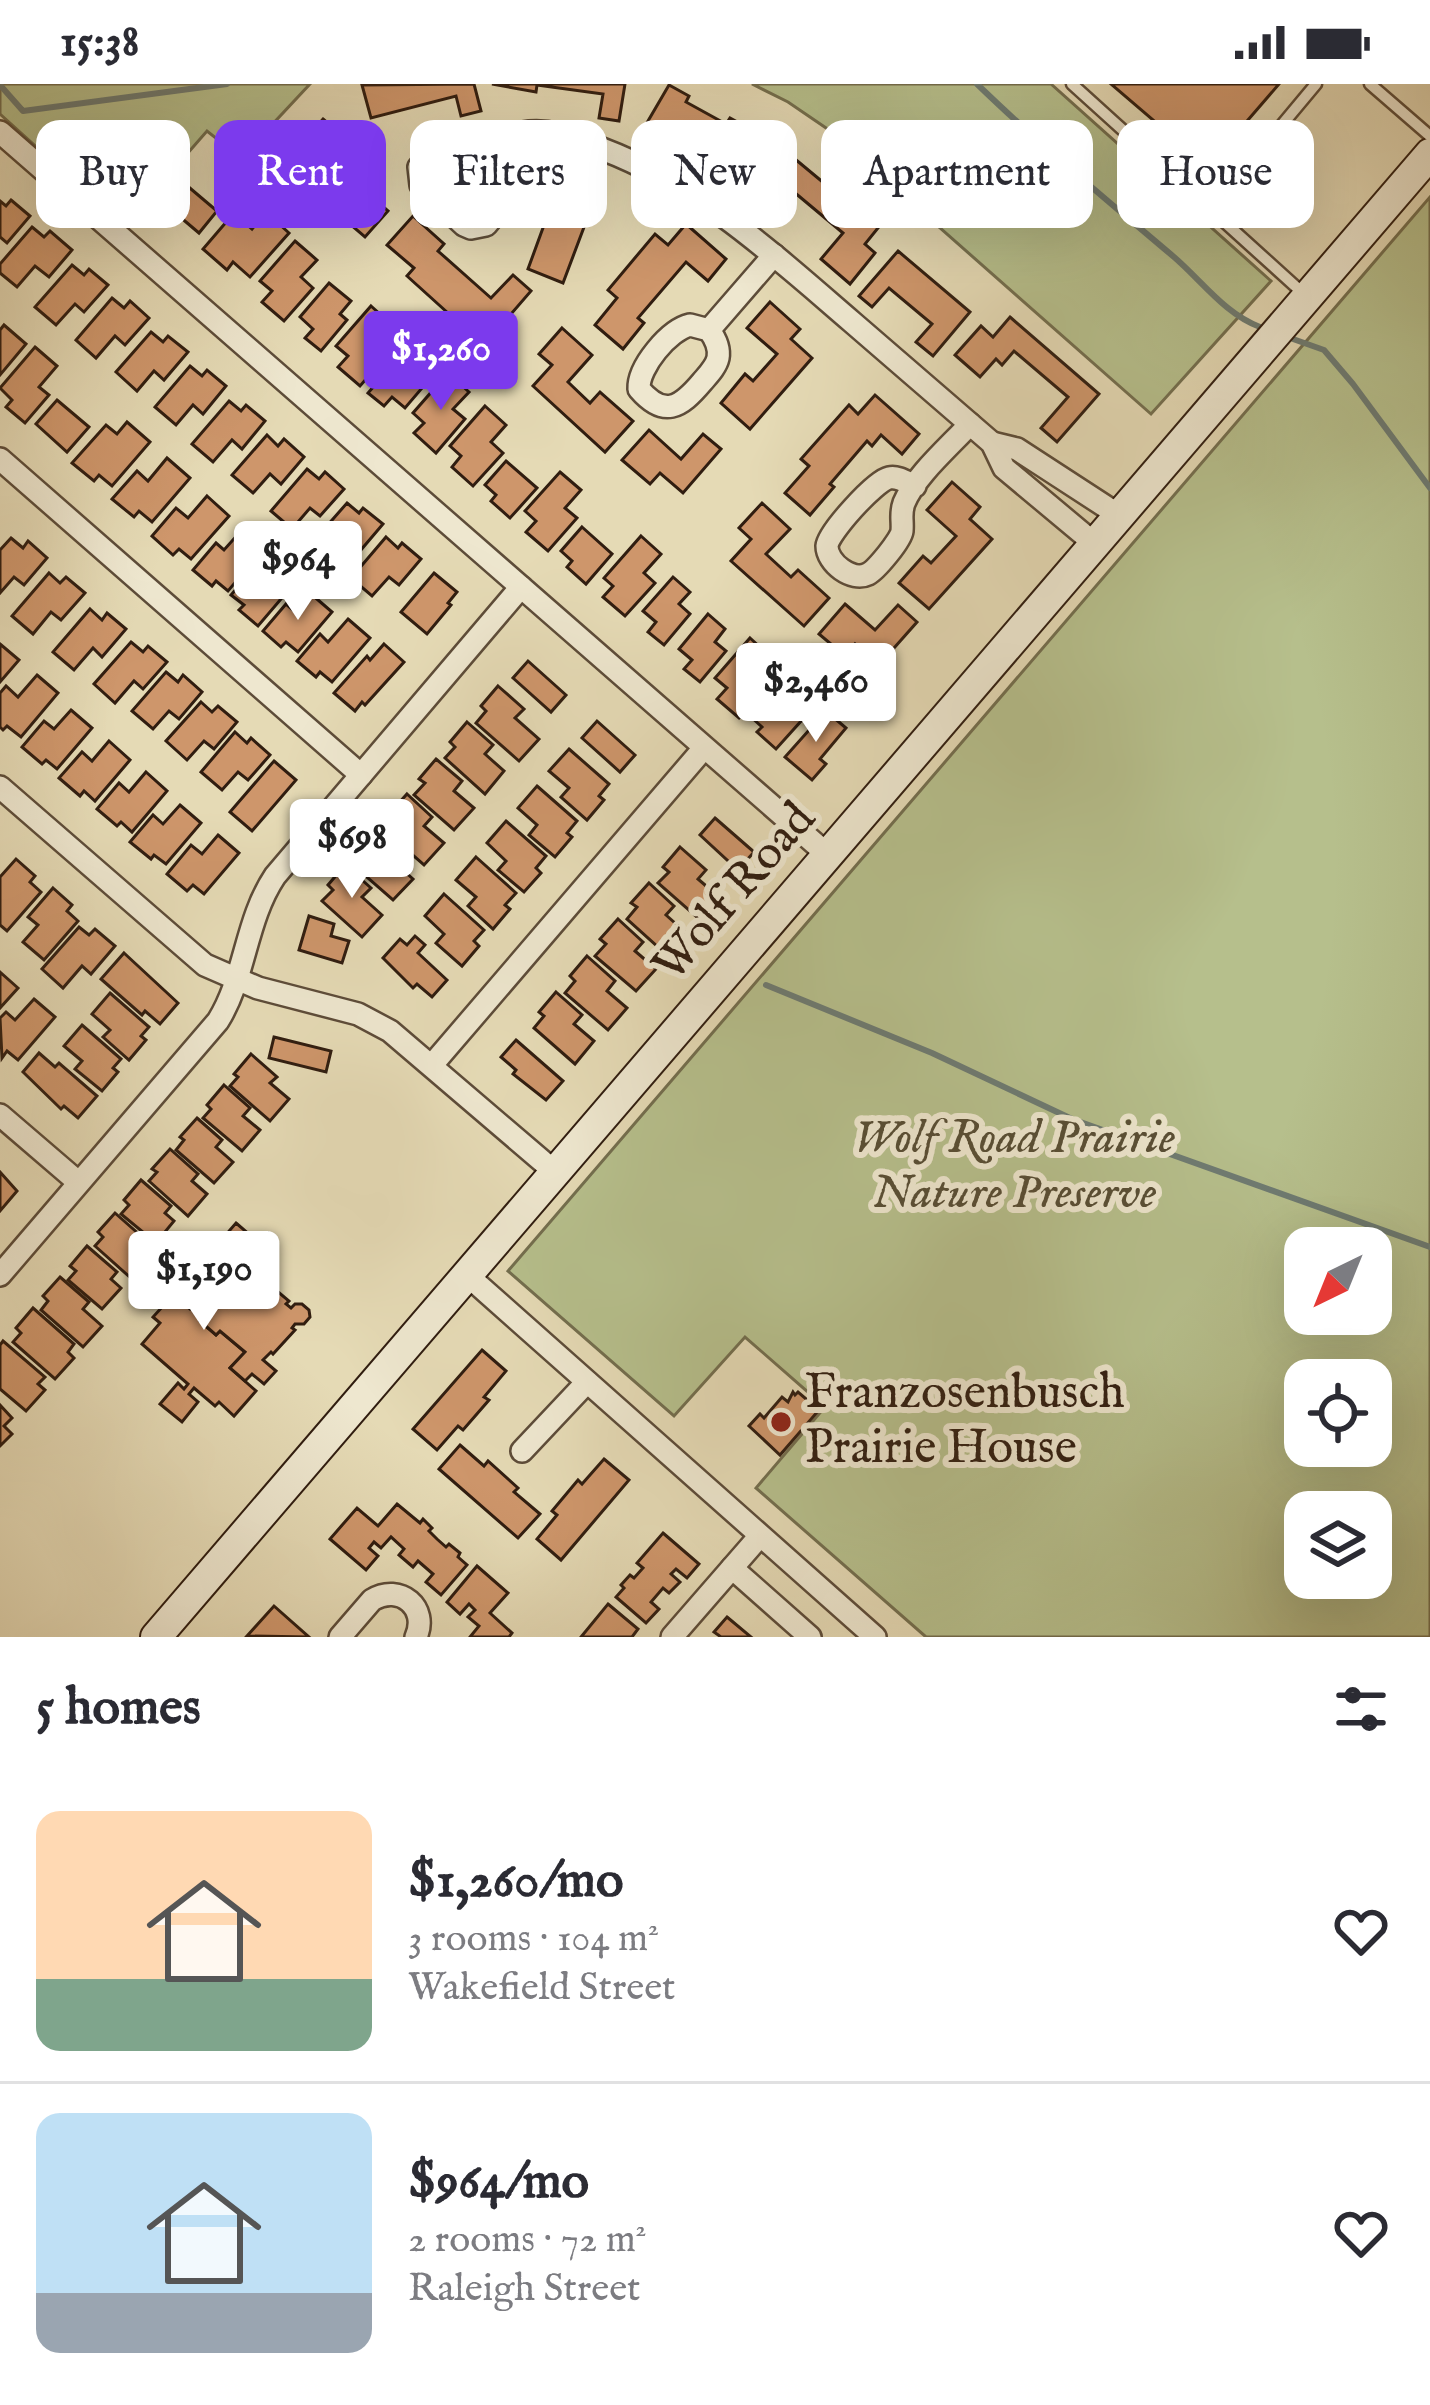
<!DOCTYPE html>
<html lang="en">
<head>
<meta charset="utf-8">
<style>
	:root { --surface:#fff; --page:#f2f2f3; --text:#2b2b33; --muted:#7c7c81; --line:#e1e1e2; --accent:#7c3aed }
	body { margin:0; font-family:"IM FELL English",serif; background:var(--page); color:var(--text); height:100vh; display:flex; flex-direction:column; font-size:45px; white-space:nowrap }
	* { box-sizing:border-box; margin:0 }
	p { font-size:39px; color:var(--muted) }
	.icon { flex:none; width:66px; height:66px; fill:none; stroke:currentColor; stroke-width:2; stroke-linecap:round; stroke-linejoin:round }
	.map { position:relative; height:1553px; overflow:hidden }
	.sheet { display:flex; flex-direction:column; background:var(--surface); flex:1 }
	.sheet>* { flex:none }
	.guide { position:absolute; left:36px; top:36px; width:1359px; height:108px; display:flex; gap:24px }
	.needle { width:78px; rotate:223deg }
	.tools { position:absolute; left:1284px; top:1143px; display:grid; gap:24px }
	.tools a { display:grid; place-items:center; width:108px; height:108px; border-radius:24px; background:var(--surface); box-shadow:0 12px 48px #0002; font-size:60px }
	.price { position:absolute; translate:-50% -102px; padding:0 27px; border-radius:12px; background:#fff; color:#222; font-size:39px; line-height:78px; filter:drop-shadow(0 3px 6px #0008) }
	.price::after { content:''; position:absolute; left:50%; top:72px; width:36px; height:27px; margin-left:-18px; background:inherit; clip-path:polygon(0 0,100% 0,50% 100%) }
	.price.current { background:var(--accent); color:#fff }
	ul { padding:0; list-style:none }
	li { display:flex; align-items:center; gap:36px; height:300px; padding:0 36px }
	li+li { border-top:3px solid var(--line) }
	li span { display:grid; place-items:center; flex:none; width:336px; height:240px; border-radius:24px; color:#555 }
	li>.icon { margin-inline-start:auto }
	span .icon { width:144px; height:144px; fill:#fffc; stroke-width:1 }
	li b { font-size:51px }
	h2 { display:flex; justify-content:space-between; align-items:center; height:144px; padding:0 36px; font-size:51px }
	.tag { padding:0 42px; border-radius:24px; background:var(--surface); box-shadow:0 12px 48px #0002; font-size:42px; line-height:108px }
	.tag.current { background:var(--accent); color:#fff }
	.status { display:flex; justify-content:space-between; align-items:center; height:84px; padding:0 60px; background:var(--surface); direction:ltr }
	.status svg { height:33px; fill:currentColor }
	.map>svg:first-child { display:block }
	.green { fill:#b6bf8c; stroke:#736e4e; stroke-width:3; fill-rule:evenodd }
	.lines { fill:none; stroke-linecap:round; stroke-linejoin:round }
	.stream { stroke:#6e7b72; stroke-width:6 }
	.building { fill:#ce966b; stroke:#301d10; stroke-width:3 }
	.lane-casing { stroke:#5d4c39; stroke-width:15 }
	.street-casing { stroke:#5d4c39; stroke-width:26 }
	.secondary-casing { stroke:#301d10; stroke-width:34 }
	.lane { stroke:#eee7cf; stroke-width:10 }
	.street { stroke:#eee7cf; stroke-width:21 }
	.secondary { stroke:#eee7cf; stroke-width:30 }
	.poi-dot { fill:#8f2418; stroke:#eee7cf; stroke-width:4.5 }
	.labels { text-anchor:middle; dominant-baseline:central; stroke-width:12; stroke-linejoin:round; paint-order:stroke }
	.street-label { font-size:48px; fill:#301d10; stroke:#eee7cf }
	.park-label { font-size:48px; font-style:italic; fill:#584e35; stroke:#eee7cf }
	.poi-label { font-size:48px; fill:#301d10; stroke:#eee7cf; text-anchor:start }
</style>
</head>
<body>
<div class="status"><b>15:38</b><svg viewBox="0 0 49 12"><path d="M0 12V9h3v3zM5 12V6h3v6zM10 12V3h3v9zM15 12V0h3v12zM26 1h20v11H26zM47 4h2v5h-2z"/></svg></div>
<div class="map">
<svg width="1430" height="1553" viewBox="0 0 1430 1553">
	<rect width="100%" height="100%" fill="#e5dab5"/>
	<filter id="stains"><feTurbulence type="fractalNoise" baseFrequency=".00167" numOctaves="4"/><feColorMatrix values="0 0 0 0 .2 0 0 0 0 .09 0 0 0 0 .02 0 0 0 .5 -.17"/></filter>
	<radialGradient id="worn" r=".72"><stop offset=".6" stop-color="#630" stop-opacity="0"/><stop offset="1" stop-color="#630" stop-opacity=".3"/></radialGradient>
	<g class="green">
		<polygon points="0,0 310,0 241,74 207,47 124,142 0,30"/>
		<polygon points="752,0 1051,0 1271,197 1151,330 829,46 788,18"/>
		<path d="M1430,113v1440h-504l-170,-149 69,-81 -80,-70 -71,79 -166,-145zM1371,1164v66h-66v-66zM1371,1296v66h-66v-66zM1371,1428v66h-66v-66z"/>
	</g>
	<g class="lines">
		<g class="stream">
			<path d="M977,0c63,61 130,116 197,173 28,24 51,57 86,70"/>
			<polyline points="0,1 23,27 227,0"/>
			<polyline points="1293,255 1324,266 1353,300 1430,404"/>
			<polyline points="766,901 932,969 1072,1035 1430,1163"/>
		</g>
	</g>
	<g class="building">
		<polygon points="474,0 481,27 461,32 456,12 371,34 362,1"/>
		<polygon points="492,0 625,0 619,37 599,34 603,10 537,1 536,8"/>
		<polygon points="1111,0 1279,0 1235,51 1244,58 1216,90"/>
		<polygon points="669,1 689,12 686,18 726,40 730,34 752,46 723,98 702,86 712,68 664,41 655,57 641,49"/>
		<polygon points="323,35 354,62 330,90 355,112 362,104 388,127 365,153 295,93 312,73 299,62"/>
		<polygon points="783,65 878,144 865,160 875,169 850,200 821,175 843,149 782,98 762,123 746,109"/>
		<polygon points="543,77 601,98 563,199 528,185 559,100 537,92"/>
		<polygon points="178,94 217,127 199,149 160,116"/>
		<polygon points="11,116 30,132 7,159 0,153 0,117 6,122"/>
		<polygon points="266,128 289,149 250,193 233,178 227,186 203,165 234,129 252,145"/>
		<polygon points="413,132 444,160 438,167 491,214 513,191 531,207 492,252 468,230 459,239 407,192 414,184 387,161"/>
		<polygon points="686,140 726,175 708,197 686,178 638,234 644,239 623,265 595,241 617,214 608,206 655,150 668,161"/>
		<polygon points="32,143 44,153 50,147 72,166 49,193 35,182 17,203 0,189 0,180"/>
		<polygon points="295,157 317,176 301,193 313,204 284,237 262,218 272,207 260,197"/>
		<polygon points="898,167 970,228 933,272 916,258 932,240 889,204 872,223 859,212"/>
		<polygon points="72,181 84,191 89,185 108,201 84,228 75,220 56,241 35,223"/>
		<polygon points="329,199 351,217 340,230 347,236 321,267 305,254 313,245 300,233"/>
		<polygon points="112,214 124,224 130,217 149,234 125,261 115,252 96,274 76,256"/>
		<polygon points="770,218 800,245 791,255 812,274 750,345 721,319 745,290 753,297 777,270 747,244"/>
		<polygon points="371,222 392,241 377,259 389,269 360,302 338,283 348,272 336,262"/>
		<polygon points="1010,233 1099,310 1057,358 1041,344 1068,313 1014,267 1002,281 996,275 980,293 955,271 981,242 993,253"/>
		<polygon points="4,241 26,260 0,291 0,246"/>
		<polygon points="562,244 592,271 568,298 590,319 600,308 633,337 605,368 533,302 552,281 539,270"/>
		<polygon points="151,248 163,258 168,252 188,268 164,296 154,287 137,307 116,288"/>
		<polygon points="35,263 57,282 39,303 49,311 25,339 6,323 12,316 0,304"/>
		<polygon points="413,271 434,290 405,324 392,313 384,322 368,309 395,278 402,284"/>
		<polygon points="190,282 202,292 207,286 226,302 203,330 193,321 176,341 155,323"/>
		<polygon points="448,289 469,308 453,325 465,335 436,369 414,349 424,339 413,329"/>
		<polygon points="875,311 919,350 902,370 881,351 872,362 867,357 830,400 834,403 810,431 785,409 809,382 801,375 849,321 858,330"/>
		<polygon points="57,316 89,343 67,368 36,340"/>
		<polygon points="229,317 241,327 246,321 265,337 242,365 232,356 213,378 192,360"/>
		<polygon points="485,322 506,341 491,358 503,369 473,402 452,383 461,372 450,362"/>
		<polygon points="127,338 150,358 112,402 99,391 94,397 72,379 106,341 117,350"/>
		<polygon points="649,346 681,375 703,350 721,365 683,409 660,389 650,400 622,376"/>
		<polygon points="267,351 278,362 284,355 304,373 281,400 270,390 253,409 232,391"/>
		<polygon points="167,374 190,394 152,438 139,427 134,433 112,415 137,387 148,397"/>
		<polygon points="506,377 537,404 510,434 491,417 496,411 485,401"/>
		<polygon points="307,385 319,395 325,388 344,405 320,432 310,424 292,445 271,427"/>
		<polygon points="560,388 581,406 565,424 577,434 548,467 526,448 536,437 525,427"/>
		<polygon points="952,398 980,423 970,435 992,455 929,525 899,499 923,472 931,479 956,452 927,426"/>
		<polygon points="207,412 229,432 191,475 179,465 173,471 152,452 176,424 188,434"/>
		<polygon points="347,419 359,429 363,424 383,440 360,467 350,458 333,478 312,459"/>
		<polygon points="762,419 790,445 766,470 791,493 798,486 829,514 804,542 731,477 751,455 739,444"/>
		<polygon points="582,443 612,470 586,500 567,483 572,477 561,467"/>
		<polygon points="240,448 262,467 228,507 216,497 212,502 193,486 216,459 224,466"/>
		<polygon points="641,452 661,470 644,489 655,499 625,532 603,513 613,502 604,494"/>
		<polygon points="386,453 398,464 402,459 421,475 399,501 389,493 372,512 351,494"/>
		<polygon points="11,454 23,464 28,457 47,474 24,501 14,493 0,509 0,466"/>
		<polygon points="269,467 292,486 272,508 281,515 258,542 239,526 244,521 231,511"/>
		<polygon points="49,489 60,499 66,493 85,509 61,536 51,528 33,550 12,532"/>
		<polygon points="434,489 457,508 448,519 451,521 427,550 401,528"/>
		<polygon points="673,493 690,508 679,520 690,530 664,561 648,548 656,538 643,527"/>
		<polygon points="310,509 332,528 298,568 286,558 281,563 263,547 286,520 294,527"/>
		<polygon points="845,520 875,546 898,521 917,538 879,581 855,560 845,572 819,550"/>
		<polygon points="90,525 102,536 107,529 126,545 102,573 93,564 74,586 53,568"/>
		<polygon points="708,530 725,545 715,558 726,567 700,598 684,585 692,576 679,565"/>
		<polygon points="348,535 370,554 332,598 320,588 316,593 297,577 320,550 328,558"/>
		<polygon points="750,554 771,573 756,590 768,601 739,634 717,615 727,604 715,594"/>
		<polygon points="131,558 143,568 148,562 167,578 143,605 134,597 115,619 94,600"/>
		<polygon points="0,560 19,576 0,598"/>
		<polygon points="384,560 404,578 365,621 362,618 355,627 334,609 367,572 370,576"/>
		<polygon points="528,577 566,611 551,628 513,594"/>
		<polygon points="166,588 178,598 183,591 202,608 179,635 169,627 153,645 132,627"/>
		<polygon points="37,591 58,609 21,653 7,642 3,646 0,643 0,609 6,602 18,613"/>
		<polygon points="498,602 524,625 515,634 539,655 519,677 476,639 486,627 481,622"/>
		<polygon points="772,609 802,636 776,665 757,648 762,643 751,633"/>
		<polygon points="201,618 212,628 218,622 237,638 214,665 204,657 187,676 166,657"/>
		<polygon points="71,626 92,644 57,685 46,676 42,680 22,663 44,637 54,645"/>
		<polygon points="826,627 846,644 820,675 826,680 812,696 785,673"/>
		<polygon points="597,637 635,671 620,688 582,654"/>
		<polygon points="467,638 493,661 485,670 504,687 485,710 445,674 455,663 450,658"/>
		<polygon points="235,648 247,659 251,654 270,671 248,696 238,688 222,706 201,688"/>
		<polygon points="109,657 130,676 95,717 84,707 80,712 59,694 82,668 92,677"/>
		<polygon points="569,665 609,700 599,712 604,716 587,736 561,713 569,704 549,687"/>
		<polygon points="436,675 462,697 454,707 474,724 454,746 414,711 425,699 419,695"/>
		<polygon points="274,677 296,696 252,747 230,728"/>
		<polygon points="146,688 167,707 132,748 121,738 117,742 97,725 119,699 129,708"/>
		<polygon points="537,702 577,737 567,749 572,753 555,773 529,751 537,741 518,724"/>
		<polygon points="407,710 432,733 424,742 444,759 424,781 384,746 395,734 389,730"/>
		<polygon points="180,721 201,739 166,780 154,771 151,775 130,758 153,731 163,740"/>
		<polygon points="715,734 754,768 738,786 700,751"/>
		<polygon points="506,737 546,772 536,784 541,789 524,808 498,786 506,777 487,759"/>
		<polygon points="375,745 401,768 393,777 413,795 393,816 353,781 363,770 358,765"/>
		<polygon points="218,751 239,769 204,810 193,801 187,807 167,790 191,761 202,770"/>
		<polygon points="680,763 706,786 698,795 719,813 699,835 658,799 669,788 663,783"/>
		<polygon points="476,773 516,809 505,821 510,825 493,845 468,822 476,813 456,796"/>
		<polygon points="16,775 35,792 30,798 41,808 7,847 0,841 0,793"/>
		<polygon points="345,781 371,804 362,813 382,831 362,853 322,817 333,806 328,801"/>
		<polygon points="649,799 674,822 666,831 686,849 667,871 627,835 637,823 631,819"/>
		<polygon points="53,804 72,821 67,827 78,837 44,876 23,858 38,841 28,833"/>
		<polygon points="444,810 484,846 474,857 479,862 462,882 436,859 444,850 425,832"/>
		<polygon points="309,832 334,840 331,852 349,857 342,879 299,866"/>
		<polygon points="618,835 643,858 635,867 656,885 636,907 595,872 606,860 600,855"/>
		<polygon points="79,843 89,851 95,845 115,862 91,890 82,882 63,904 42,885"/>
		<polygon points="415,852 425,861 418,869 447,896 432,913 417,900 413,904 383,874 400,855 407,861"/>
		<polygon points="124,869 178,919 160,940 145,927 142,931 101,895"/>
		<polygon points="587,872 615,897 607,907 627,924 608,946 565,909 575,897 570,892"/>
		<polygon points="0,888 18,904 0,924"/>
		<polygon points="556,908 582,931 574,940 594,957 575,980 534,944 544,932 539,928"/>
		<polygon points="110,909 149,943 141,952 146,956 129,976 103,953 110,946 92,930"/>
		<polygon points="34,915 55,933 18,976 7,967 2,974 0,934 6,928 15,936"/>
		<polygon points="82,941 121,975 113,984 118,988 102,1007 75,985 82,977 64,962"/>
		<polygon points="274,953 331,967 326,988 269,974"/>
		<polygon points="516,956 563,997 546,1016 513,990 516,986 501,973"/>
		<polygon points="39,969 55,983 59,979 97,1012 78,1034 64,1022 61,1025 23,988"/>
		<polygon points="251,970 277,993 270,999 289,1015 270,1037 230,1002 238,993 234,990"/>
		<polygon points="224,1001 250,1024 243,1032 260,1046 242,1067 203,1034 211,1025 207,1021"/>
		<polygon points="197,1034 222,1056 216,1063 233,1078 214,1099 176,1066 184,1056 180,1053"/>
		<polygon points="170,1065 198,1090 192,1097 207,1110 188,1132 149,1097 157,1088 152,1085"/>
		<polygon points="0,1088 17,1107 0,1127"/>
		<polygon points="141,1096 171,1122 165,1129 174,1137 156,1159 121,1130 129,1121 124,1116"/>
		<polygon points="115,1129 141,1152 135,1160 152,1175 133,1196 95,1162 103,1153 98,1148"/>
		<polygon points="236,1139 257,1157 268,1149 273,1153 256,1177 249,1170 201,1226 200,1237 216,1251 220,1247 245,1268 230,1284 256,1307 234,1332 219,1318 215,1322 194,1304 189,1310 198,1318 182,1338 160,1320 178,1299 184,1305 188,1300 142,1260 160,1239 153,1233 173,1211 190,1225 192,1223 181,1213 196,1196 191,1191"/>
		<polygon points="87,1162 117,1188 111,1195 121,1204 102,1225 68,1196 76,1187 70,1182"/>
		<polygon points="244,1176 255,1186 264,1176 274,1185 264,1196 289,1217 286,1220 291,1224 295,1220 302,1220 309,1226 310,1233 304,1240 295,1240 292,1244 295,1246 273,1270 271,1268 263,1276 276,1287 264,1300 252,1290 245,1297 230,1284 245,1268 220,1247 216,1251 200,1237 201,1226"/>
		<polygon points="60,1193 89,1218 83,1225 102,1242 83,1263 41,1226 48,1217 43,1212"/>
		<polygon points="33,1224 74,1260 68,1268 74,1274 55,1295 13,1258 21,1249 16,1244"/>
		<polygon points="3,1257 45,1293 38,1300 45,1306 26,1327 0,1305 0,1261"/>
		<polygon points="482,1266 506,1287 484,1313 489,1316 463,1346 458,1342 437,1366 413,1345"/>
		<polygon points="793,1308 795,1311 798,1308 819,1326 780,1371 749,1342 760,1330 764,1334 782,1313 788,1318"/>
		<polygon points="0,1321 12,1334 4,1342 12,1350 0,1362"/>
		<polygon points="460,1361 484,1382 488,1377 518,1404 514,1408 540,1430 518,1454 439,1385"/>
		<polygon points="604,1375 629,1396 561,1476 537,1455 557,1431 552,1427 578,1396 582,1400"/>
		<polygon points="397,1420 420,1439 423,1435 432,1444 429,1447 437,1455 446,1463 449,1460 460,1469 458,1473 467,1481 441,1511 426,1498 433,1490 418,1477 413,1483 399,1471 404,1465 391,1453 381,1464 374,1458 369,1464 378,1472 366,1486 330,1455 357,1424 378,1442"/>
		<polygon points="663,1449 699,1480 687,1494 676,1485 671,1490 680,1498 669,1509 663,1504 651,1518 659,1525 646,1539 616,1513 624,1504 621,1501 630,1491 634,1494 643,1484 637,1479"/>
		<polygon points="477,1482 508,1509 490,1529 512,1549 509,1553 470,1553 479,1542 468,1533 475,1526 469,1520 460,1530 447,1518"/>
		<polygon points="608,1520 638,1545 632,1553 581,1553"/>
		<polygon points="274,1522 309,1553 247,1552"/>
		<polygon points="727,1533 751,1553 721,1553 714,1548"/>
	</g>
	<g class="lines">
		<defs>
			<g id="lane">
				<polyline points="1072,0 1305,211"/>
				<polyline points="1370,0 1430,52"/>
				<polyline points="1210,127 1316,0"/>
			</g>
			<g id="street">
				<polyline points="0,48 828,771"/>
				<path d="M522,49l-26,80 -10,12 -15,3 -7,-3 -43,-40 -2,-18 13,-14 90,-20c29,-5 53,6 80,16 98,37 172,106 250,173 46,40 93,80 140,121l12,25 91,76"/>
				<path d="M690,241l19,5c6,8 11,17 9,28 -2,9 -10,17 -16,24 -22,26 -38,36 -63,7 -1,-22 30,-59 51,-64z"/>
				<polyline points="709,246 774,171"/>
				<polyline points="992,359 1017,365 1120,432"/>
				<polyline points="0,375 361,691"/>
				<path d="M915,402c-9,-4 -17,-10 -26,-8 -14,3 -61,55 -62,68 0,17 25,36 41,28 8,-4 33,-34 34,-43 1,-11 -2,-17 2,-28 11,-27 46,-57 66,-79"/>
				<polyline points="0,703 205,881 258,904 358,930 390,947 555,1088"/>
				<polyline points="432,981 704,664"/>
				<polyline points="0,1031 78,1098"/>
				<path d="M0,1191l218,-254c28,-45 27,-100 57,-145l246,-289"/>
				<polyline points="467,1191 875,1553"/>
				<polyline points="522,1367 587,1298"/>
				<polyline points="732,1484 810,1553"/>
				<path d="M340,1553l32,-37c28,-17 57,8 44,37"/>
				<polyline points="672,1553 759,1453"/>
			</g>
			<polyline id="secondary" points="156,1553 1430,70"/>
		</defs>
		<use href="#lane" class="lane-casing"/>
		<use href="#street" class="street-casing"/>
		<use href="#secondary" class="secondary-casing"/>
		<use href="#lane" class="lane"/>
		<use href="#street" class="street"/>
		<use href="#secondary" class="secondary"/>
	</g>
	<circle class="poi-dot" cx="781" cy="1338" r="12"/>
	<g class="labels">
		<g class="street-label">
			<text transform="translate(735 809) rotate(-49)">Wolf Road</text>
		</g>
		<g class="park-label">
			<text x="1014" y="1055">Wolf Road Prairie<tspan x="1014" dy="55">Nature Preserve</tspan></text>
		</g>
		<g class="poi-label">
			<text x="805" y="1310">Franzosenbusch<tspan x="805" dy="55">Prairie House</tspan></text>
		</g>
	</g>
	<rect width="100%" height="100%" filter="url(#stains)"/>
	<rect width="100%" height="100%" fill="url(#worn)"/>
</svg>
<div class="tools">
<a><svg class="needle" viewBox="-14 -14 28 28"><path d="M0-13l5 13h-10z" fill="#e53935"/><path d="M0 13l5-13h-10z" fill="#7c7c81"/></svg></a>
<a><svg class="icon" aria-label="locate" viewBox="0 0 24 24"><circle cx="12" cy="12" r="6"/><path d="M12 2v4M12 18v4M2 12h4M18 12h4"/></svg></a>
<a><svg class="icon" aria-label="layers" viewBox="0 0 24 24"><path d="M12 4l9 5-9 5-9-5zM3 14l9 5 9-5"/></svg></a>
</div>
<b class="price current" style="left:441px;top:329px">$1,260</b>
<b class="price" style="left:298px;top:539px">$964</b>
<b class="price" style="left:816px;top:661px">$2,460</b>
<b class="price" style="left:352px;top:817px">$698</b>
<b class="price" style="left:204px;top:1249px">$1,190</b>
<div class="guide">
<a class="tag">Buy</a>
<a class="tag current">Rent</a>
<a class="tag">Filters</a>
<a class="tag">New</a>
<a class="tag">Apartment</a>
<a class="tag">House</a>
</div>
</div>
<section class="sheet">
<h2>5 homes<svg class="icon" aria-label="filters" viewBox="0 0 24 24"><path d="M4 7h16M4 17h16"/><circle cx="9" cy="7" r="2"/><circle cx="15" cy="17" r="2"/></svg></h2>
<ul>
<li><span style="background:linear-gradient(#ffd9b3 70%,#7fa58c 0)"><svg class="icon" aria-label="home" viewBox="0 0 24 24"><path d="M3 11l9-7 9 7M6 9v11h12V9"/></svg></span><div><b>$1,260/mo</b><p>3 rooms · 104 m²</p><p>Wakefield Street</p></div><svg class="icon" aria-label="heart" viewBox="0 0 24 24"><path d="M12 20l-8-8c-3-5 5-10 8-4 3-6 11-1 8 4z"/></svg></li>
<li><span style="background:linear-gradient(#bfe0f5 75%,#9aa5b1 0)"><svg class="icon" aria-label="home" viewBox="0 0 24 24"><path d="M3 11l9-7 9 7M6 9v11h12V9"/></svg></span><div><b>$964/mo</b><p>2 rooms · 72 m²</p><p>Raleigh Street</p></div><svg class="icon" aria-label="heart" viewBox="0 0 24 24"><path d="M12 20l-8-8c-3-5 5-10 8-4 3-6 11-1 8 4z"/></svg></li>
</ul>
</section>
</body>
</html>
